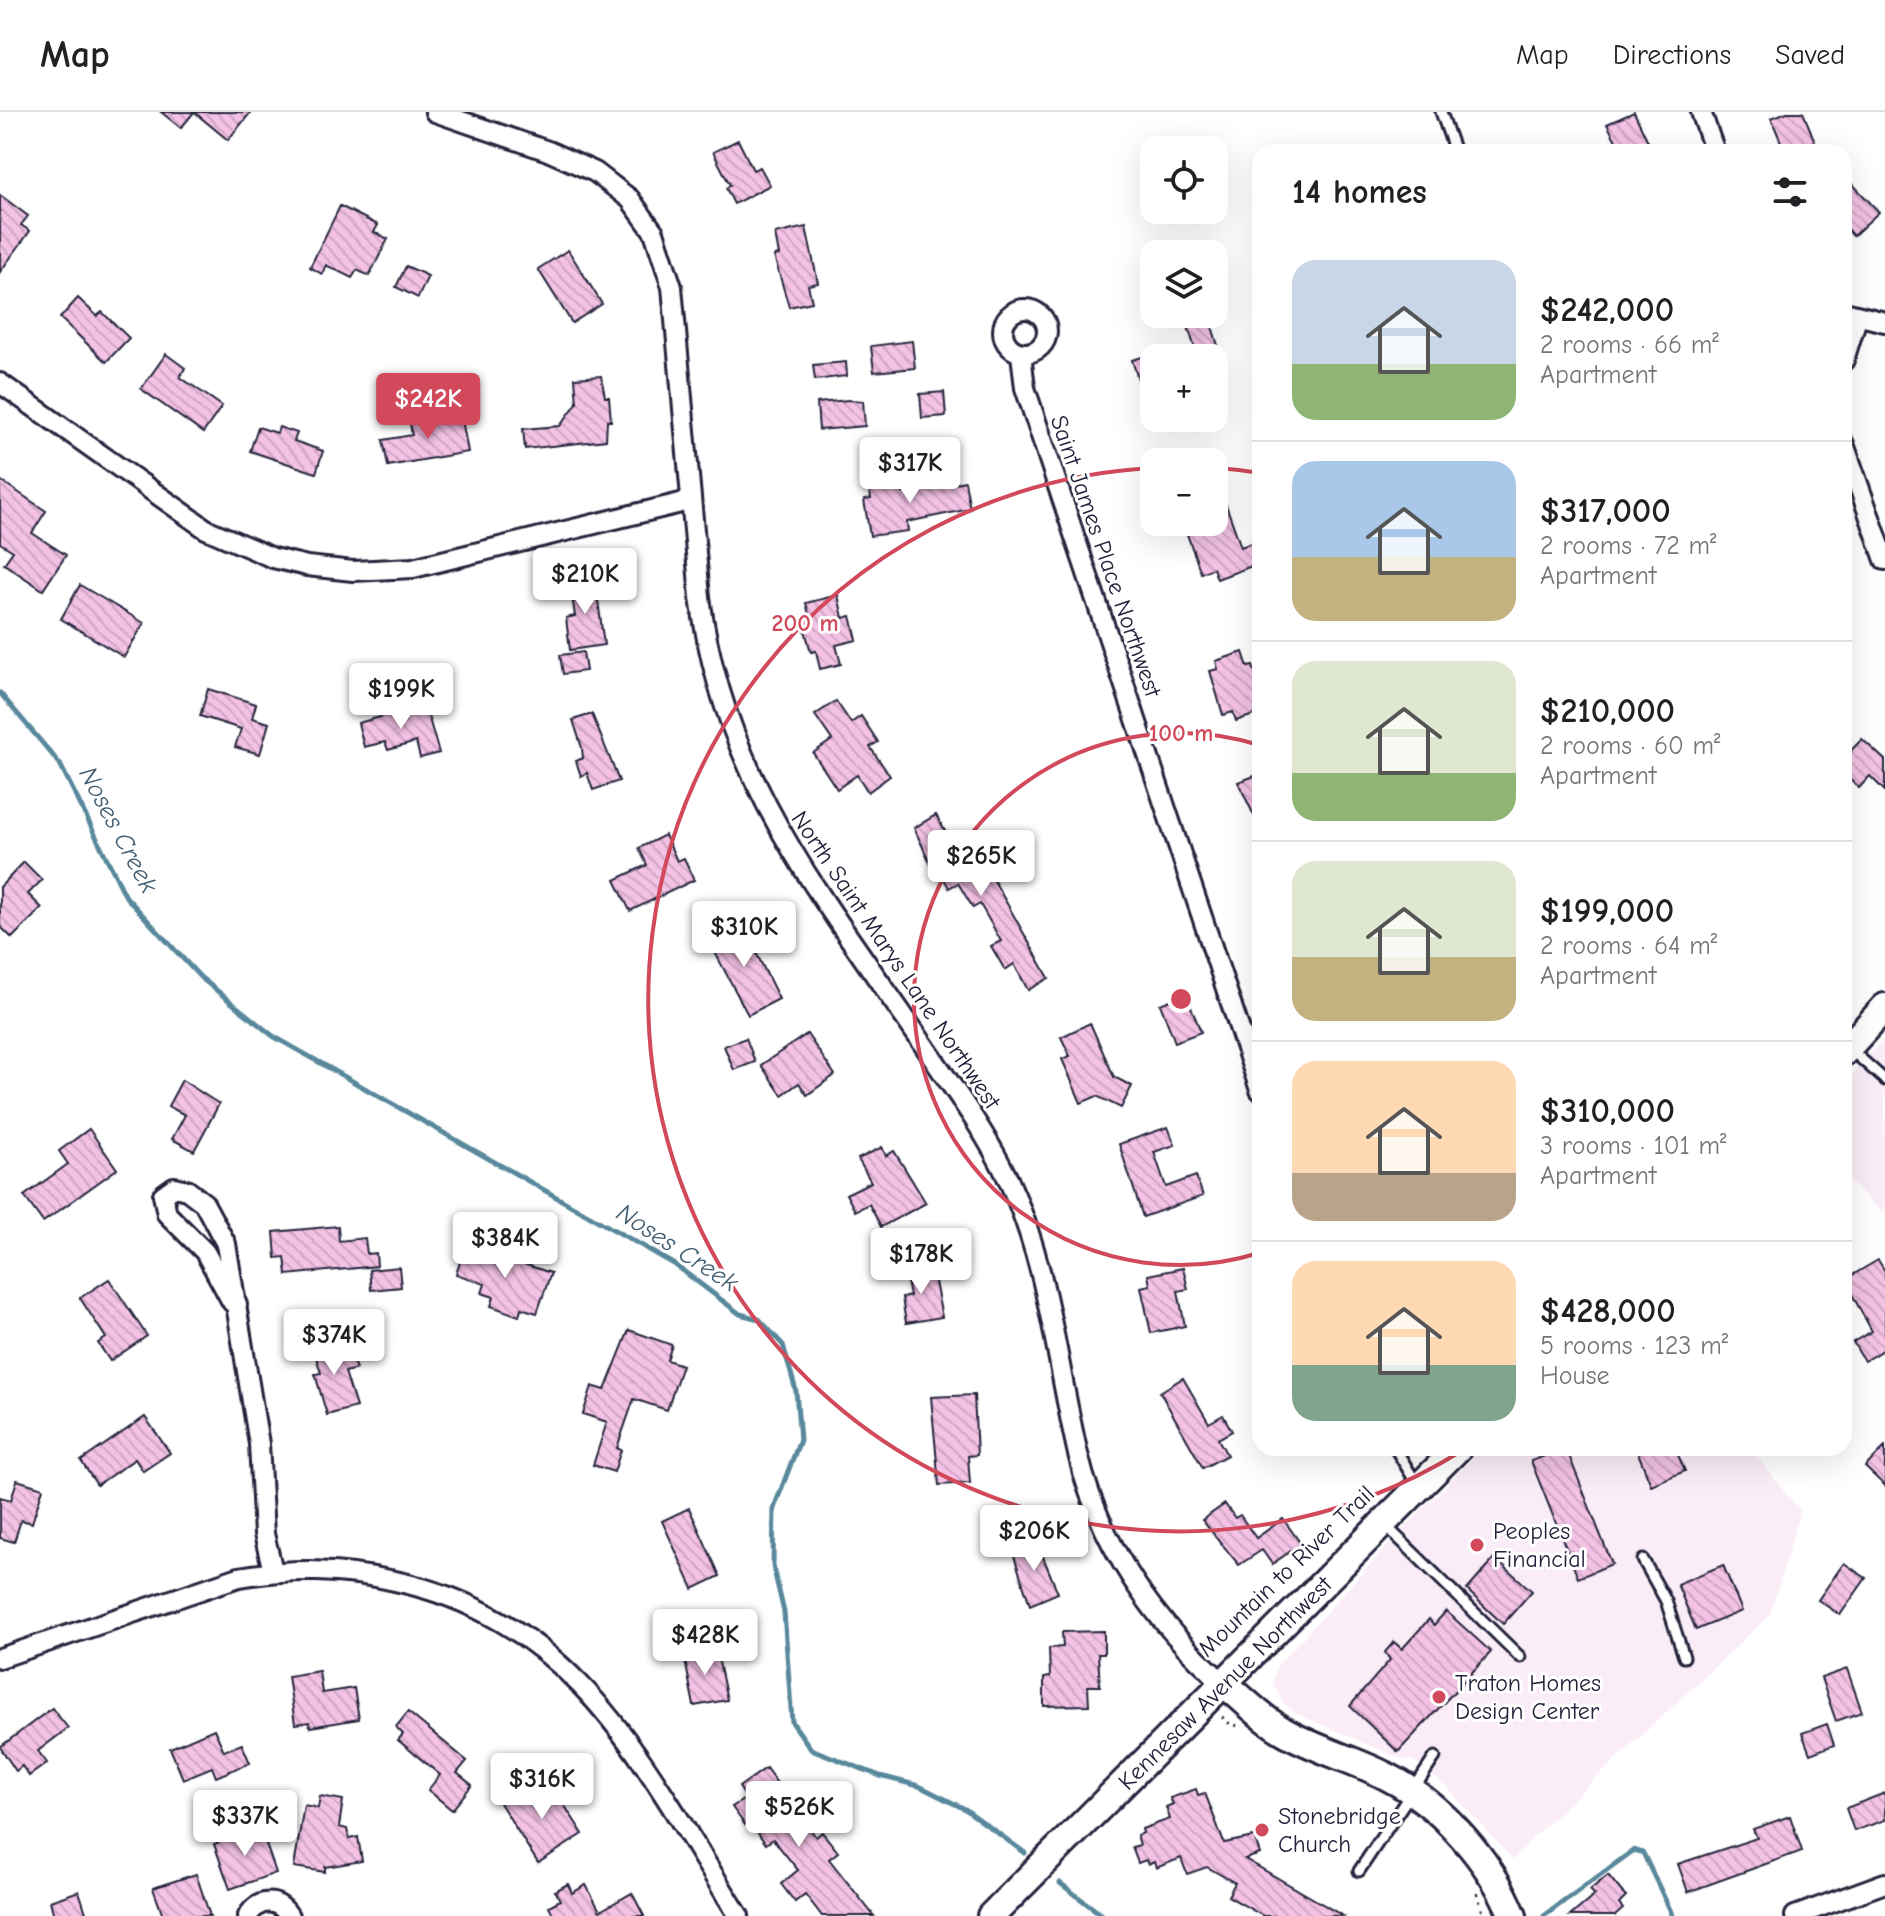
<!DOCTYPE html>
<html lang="en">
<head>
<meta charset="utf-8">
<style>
	:root { --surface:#fff; --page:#f6f6f6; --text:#202124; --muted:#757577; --line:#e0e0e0; --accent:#d1495b }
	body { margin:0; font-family:"Comic Neue",sans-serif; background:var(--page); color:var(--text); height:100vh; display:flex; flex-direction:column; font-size:30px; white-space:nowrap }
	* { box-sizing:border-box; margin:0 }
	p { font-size:26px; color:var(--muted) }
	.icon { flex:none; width:44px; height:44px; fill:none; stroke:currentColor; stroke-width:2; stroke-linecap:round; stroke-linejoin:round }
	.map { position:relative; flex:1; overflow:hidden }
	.details { position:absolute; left:1252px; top:32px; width:600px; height:1312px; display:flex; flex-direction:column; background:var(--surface); border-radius:24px; box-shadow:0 8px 32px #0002 }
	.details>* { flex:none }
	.tools { position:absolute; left:1140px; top:24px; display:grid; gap:16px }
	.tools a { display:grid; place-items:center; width:88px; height:88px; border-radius:16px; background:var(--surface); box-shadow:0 8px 32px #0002; font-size:40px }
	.price { position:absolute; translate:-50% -68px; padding:0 18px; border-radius:8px; background:#fff; color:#222; font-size:26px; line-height:52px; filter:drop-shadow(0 2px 4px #0008) }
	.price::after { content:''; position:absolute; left:50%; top:48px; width:24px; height:18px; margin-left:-12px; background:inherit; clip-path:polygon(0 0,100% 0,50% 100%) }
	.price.on { background:var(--accent); color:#fff }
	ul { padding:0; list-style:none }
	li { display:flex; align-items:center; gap:24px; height:200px; padding:0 40px }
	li+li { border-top:2px solid var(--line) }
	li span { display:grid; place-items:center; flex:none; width:224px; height:160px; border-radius:24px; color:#555 }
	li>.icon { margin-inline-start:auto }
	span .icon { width:96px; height:96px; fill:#fffc; stroke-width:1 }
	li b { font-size:34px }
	h2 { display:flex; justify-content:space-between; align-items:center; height:96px; padding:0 40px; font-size:34px }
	header { display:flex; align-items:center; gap:48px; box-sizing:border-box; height:112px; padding:0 40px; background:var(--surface); border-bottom:2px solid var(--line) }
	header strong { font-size:38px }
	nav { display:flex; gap:44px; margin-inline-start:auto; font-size:28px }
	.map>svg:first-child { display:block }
	.built { fill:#fbedf7 }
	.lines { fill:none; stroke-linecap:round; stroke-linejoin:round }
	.stream { stroke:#59889c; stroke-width:5 }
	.building { fill:url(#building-back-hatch); stroke:#22223b; stroke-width:2 }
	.lane-casing { stroke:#22223b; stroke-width:15 }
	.street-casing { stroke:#22223b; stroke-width:24 }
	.secondary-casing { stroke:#22223b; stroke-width:32 }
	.path { stroke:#22223b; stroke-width:3; stroke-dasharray:2 6; stroke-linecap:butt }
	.lane { stroke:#fff; stroke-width:9 }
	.street { stroke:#fff; stroke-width:18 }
	.secondary { stroke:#fff; stroke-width:26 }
	.ring { fill:none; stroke:#d1495b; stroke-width:4 }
	.poi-dot { fill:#d1495b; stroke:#fff; stroke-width:3 }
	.labels { text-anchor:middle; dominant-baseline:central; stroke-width:6; stroke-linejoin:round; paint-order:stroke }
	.street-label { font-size:24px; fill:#22223b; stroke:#fff }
	.poi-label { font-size:24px; fill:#22223b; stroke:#fff; text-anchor:start }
	.water-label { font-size:26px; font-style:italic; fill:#425e73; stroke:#fff }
	.centre { fill:#d1495b; stroke:#fff; stroke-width:4 }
	.ring-label { font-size:24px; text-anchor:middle; font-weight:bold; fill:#d1495b; stroke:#fff; stroke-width:6; stroke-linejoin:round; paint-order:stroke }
</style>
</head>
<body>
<header>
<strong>Map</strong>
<nav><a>Map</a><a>Directions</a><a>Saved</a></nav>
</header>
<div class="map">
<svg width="1885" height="1804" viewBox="0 0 1885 1804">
	<defs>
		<pattern id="building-back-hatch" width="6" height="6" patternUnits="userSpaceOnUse" patternTransform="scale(2)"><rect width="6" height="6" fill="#f3c2e4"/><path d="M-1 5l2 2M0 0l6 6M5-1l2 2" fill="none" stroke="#d0a6c4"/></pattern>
	</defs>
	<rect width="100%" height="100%" fill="#fff"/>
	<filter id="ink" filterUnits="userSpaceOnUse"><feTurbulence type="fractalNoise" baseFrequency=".0125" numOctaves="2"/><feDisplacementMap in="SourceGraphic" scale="16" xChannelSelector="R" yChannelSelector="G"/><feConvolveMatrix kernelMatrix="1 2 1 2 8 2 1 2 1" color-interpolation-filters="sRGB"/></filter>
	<g filter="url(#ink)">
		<g class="built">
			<polygon points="1885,925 1885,1103 1844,1064 1844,972"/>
			<polygon points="1488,1336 1750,1336 1800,1399 1770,1503 1531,1727 1513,1748 1446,1674 1414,1649 1401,1647 1295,1601 1282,1589 1273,1571 1276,1555 1400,1420 1479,1340"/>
		</g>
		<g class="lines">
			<g class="stream">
				<polyline points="0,581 60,652 126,785 200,865 273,924 674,1152 740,1202 759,1207 783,1233 796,1279 800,1328 774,1396 773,1454 784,1500 792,1610 811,1637 880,1664 919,1674 965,1697 1025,1741"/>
				<polyline points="1060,1771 1103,1804"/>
				<polyline points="1544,1804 1634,1738 1643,1741 1673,1804"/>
			</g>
		</g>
		<g class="building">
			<polygon points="161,0 251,0 228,28 194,0 181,16"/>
			<polygon points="1634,0 1653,40 1592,40 1616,29 1607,12"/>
			<polygon points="1787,0 1803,0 1819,40 1785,40 1771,6"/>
			<polygon points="738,28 753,58 760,55 770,73 734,92 726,76 730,73 713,40"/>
			<polygon points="1844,63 1879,100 1853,124 1844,114"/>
			<polygon points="0,83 28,104 21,113 30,119 0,160"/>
			<polygon points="340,94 378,113 374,120 388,127 369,164 357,158 352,166 326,153 322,162 310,155"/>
			<polygon points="806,115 818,171 808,173 812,190 789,195 774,144 779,143 775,122"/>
			<polygon points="568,138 602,192 572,211 538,157"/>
			<polygon points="406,154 428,164 418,186 396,175"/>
			<polygon points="78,186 97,204 102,200 129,226 106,250 60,206"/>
			<polygon points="1184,202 1208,202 1222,246 1198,246"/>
			<polygon points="912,229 915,256 874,260 871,234"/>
			<polygon points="166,242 185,256 180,265 222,294 203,321 141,277"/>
			<polygon points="1146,244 1148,250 1154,248 1154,307 1151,308 1132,248"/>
			<polygon points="846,250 847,264 815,268 813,253"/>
			<polygon points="601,264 605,285 609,285 611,309 607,309 606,328 525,337 523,317 560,314 577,291 575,266"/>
			<polygon points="944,280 946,304 922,306 920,282"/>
			<polygon points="849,288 863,289 865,314 819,318 817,291"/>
			<polygon points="461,302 468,340 388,354 383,328 412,323 410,312"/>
			<polygon points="258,315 277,321 279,315 297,321 294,329 323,339 316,361 250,339"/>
			<polygon points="1216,365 1241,435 1254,430 1260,446 1260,451 1217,467 1213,456 1201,461 1187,422 1201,417 1199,410 1214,410"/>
			<polygon points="901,366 903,381 965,369 970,397 907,410 908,419 870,424 864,388 871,387 869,371"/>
			<polygon points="0,368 46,399 32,421 66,443 43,478 4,452 13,439 0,431"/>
			<polygon points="595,466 604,533 570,538 566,506 575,504 570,470"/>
			<polygon points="80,473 144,511 124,545 61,507"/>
			<polygon points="838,483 843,506 851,504 857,528 836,533 841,552 820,557 816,539 811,540 803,511 811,510 806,491"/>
			<polygon points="583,540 586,559 563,562 560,543"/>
			<polygon points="1243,540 1248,555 1253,554 1260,573 1260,601 1236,609 1233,600 1223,603 1210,559 1218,557 1216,549"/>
			<polygon points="208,577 256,592 252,606 269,611 260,642 235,635 241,617 200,604"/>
			<polygon points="836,589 851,611 861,604 878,630 870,635 890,664 868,680 857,663 837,677 813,641 832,628 815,603"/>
			<polygon points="425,593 439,641 420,646 416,630 388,638 385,630 364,635 358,611"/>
			<polygon points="592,602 619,669 593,678 587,661 581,664 576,649 583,646 582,636 573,608"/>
			<polygon points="1862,627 1885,648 1885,679 1870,664 1859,676 1844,662 1844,646"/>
			<polygon points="1260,662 1260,714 1259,714 1238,670"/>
			<polygon points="936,703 955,737 971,728 1049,866 1028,878 1014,852 1005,858 991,834 1001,829 980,792 973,796 958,771 949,776 942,763 937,766 914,716"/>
			<polygon points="665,723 677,749 684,746 694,768 630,799 615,768 647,753 639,736"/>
			<polygon points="24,750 42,768 28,782 42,796 12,826 0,814 0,775"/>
			<polygon points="742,812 779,887 748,903 709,829"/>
			<polygon points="1186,882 1201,920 1175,930 1160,892"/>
			<polygon points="1090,911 1114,965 1132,974 1121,996 1097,984 1081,991 1062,947 1070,944 1061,925"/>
			<polygon points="807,922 835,963 807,983 799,971 782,983 761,953"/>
			<polygon points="746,926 755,950 734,958 724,934"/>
			<polygon points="182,968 219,992 194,1039 172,1027 185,1003 168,994"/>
			<polygon points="1168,1015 1175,1033 1154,1040 1166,1075 1196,1064 1203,1084 1143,1105 1119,1032"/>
			<polygon points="89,1017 117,1057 43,1110 24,1084 68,1052 59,1039"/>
			<polygon points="882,1035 886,1044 894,1039 926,1091 881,1115 869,1092 855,1099 846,1082 871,1070 858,1047"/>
			<polygon points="338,1114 339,1129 365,1126 367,1142 376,1141 377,1154 287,1163 285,1145 276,1146 274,1120"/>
			<polygon points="466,1133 551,1161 537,1201 521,1196 519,1204 491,1194 494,1185 482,1181 485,1172 456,1162"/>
			<polygon points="1878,1148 1885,1159 1885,1241 1883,1238 1864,1249 1853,1230 1872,1219 1844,1168"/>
			<polygon points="399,1155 401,1175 371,1178 369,1158"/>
			<polygon points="932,1155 942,1205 906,1211 902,1186 910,1184 905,1159"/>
			<polygon points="1183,1156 1188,1177 1178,1179 1185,1214 1151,1221 1141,1175 1150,1173 1148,1163"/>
			<polygon points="109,1167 147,1224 110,1249 98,1231 106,1226 80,1186"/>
			<polygon points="629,1218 672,1233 667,1248 682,1253 667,1298 634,1287 617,1336 621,1338 614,1360 593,1353 607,1310 583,1302 592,1274 605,1278"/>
			<polygon points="332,1225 337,1244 350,1240 356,1257 345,1260 356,1295 327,1303 315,1262 321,1261 312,1232"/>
			<polygon points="1183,1266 1209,1311 1223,1303 1232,1319 1218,1327 1227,1343 1203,1356 1160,1280"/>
			<polygon points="974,1283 977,1343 968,1344 970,1371 939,1373 931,1285"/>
			<polygon points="145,1305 170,1341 143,1359 135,1347 97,1373 81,1349"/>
			<polygon points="1885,1335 1885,1374 1865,1355"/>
			<polygon points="1566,1336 1612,1452 1578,1466 1531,1349"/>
			<polygon points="1636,1336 1675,1336 1685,1359 1651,1373"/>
			<polygon points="17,1368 43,1376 32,1411 21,1408 14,1430 0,1426 0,1385 11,1388"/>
			<polygon points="1225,1392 1235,1406 1240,1403 1256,1426 1283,1407 1301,1432 1272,1452 1262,1438 1239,1453 1202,1408"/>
			<polygon points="689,1396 720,1464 693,1477 662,1409"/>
			<polygon points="1036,1428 1058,1481 1030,1493 1012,1438"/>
			<polygon points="1495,1446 1532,1479 1503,1512 1467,1478"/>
			<polygon points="1844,1451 1866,1466 1840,1503 1818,1488"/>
			<polygon points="1723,1453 1742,1499 1696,1518 1677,1472"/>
			<polygon points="1446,1499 1491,1540 1398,1640 1350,1594 1390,1548 1385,1540 1394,1530 1402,1537 1429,1507 1434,1513"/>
			<polygon points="1104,1519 1104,1542 1098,1542 1100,1574 1088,1574 1089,1593 1044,1594 1044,1566 1050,1565 1049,1536 1063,1535 1062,1520"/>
			<polygon points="716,1536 727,1588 694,1594 684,1543"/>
			<polygon points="1847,1557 1862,1600 1836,1609 1821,1566"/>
			<polygon points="319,1559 322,1581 354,1576 359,1607 310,1615 309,1610 295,1612 288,1564"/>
			<polygon points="52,1596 68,1616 38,1639 47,1651 29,1664 22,1654 16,1659 0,1635"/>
			<polygon points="408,1600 467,1649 457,1661 472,1673 452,1698 428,1678 440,1663 398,1628 403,1622 396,1615"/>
			<polygon points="1827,1612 1834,1633 1810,1642 1802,1621"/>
			<polygon points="214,1617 224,1639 242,1632 250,1651 216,1665 212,1655 183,1667 170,1636"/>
			<polygon points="766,1656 816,1725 822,1720 838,1740 829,1747 874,1804 822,1804 805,1782 795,1790 781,1772 798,1758 773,1727 766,1732 750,1710 745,1713 732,1695 746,1686 739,1675"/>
			<polygon points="550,1671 583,1722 538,1751 500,1691 522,1677 527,1686"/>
			<polygon points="1196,1677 1198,1683 1205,1681 1224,1731 1254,1725 1260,1742 1245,1747 1343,1804 1263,1804 1228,1784 1235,1771 1207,1755 1187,1762 1181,1746 1156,1756 1154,1750 1148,1753 1146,1748 1138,1751 1132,1735 1140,1733 1137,1723 1143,1721 1142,1717 1170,1707 1166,1695 1173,1692 1170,1686"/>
			<polygon points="1885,1681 1885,1708 1854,1719 1846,1696"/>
			<polygon points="320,1684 343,1688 339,1715 347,1717 349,1727 358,1725 362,1749 325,1755 325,1760 294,1755 304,1693 318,1696"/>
			<polygon points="1790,1704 1802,1739 1688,1780 1678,1752 1757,1726 1753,1717"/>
			<polygon points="260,1715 276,1761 230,1777 214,1732"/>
			<polygon points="196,1762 210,1804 163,1804 153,1776"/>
			<polygon points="1608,1763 1626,1785 1619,1792 1623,1797 1615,1804 1570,1804 1595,1783 1590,1778"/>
			<polygon points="568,1772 572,1781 586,1773 600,1799 632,1781 644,1804 554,1804 549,1794 560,1788 555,1779"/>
			<polygon points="79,1779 87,1804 54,1804 50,1789"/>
		</g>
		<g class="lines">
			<defs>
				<g id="lane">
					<polyline points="1441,0 1455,40"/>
					<polyline points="1851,938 1885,968"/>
					<polyline points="1395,1336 1418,1374"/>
					<polyline points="1385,1413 1520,1545"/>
					<polyline points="1643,1448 1666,1489 1684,1545"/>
					<polyline points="1359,1759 1435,1645"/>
				</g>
				<g id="street">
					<path d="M435,0l113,39 47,21 35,27 24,33 18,55 28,310c23,182 123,301 223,447 30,44 62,87 85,135 41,88 48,182 70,275 21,89 77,171 147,230"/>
					<polyline points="1701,0 1715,40"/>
					<circle cx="1025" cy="219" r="22"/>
					<polyline points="1844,200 1885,210"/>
					<polyline points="1021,242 1025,276 1260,978"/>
					<polyline points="1844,248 1857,206"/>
					<polyline points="0,271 206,417 273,446 307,454 353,459 413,456 689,389"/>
					<polyline points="1844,332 1885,448"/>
					<polyline points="237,1193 232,1190 205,1140 167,1102 163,1083 174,1075 187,1078 204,1091 226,1132 259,1332 264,1422 273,1459"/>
					<path d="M0,1546l239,-81c54,-9 102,-8 156,4 186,40 251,189 344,335"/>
					<path d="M248,1804c11,-18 30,-18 41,0"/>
					<polyline points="1795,1804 1885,1771"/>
				</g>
				<g id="secondary">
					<polyline points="1844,940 1885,895"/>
					<path d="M1225,1572c18,15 36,34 57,46 33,20 72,29 106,47 53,27 103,84 125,139"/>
					<polyline points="991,1804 1458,1336"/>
				</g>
			</defs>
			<use href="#lane" class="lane-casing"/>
			<use href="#street" class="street-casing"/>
			<use href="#secondary" class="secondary-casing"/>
			<g class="path">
				<polyline points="1222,1605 1230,1612 1239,1614"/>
				<polyline points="1477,1781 1484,1804"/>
			</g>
			<use href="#lane" class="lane"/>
			<use href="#street" class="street"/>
			<use href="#secondary" class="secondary"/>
		</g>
	</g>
	<g class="ring">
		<path d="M1259 1141A266 266 0 1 1 1259 633"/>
		<path d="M1463 1338A532 532 0 1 1 1153 356M1218 356A532 532 0 0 1 1260 361"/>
	</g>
	<g class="poi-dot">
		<circle cx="1477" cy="1433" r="8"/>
		<circle cx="1439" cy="1585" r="8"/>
		<circle cx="1262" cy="1718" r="8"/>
	</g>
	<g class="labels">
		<g class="street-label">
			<text transform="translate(1106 444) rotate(71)">Saint James Place Northwest</text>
			<text transform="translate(896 848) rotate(56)">North Saint Marys Lane Northwest</text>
			<text transform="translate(1286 1459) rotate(-44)">Mountain to River Trail</text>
			<text transform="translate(1225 1571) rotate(-45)">Kennesaw Avenue Northwest</text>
		</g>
		<g class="poi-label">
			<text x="1493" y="1419">Peoples<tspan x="1493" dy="28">Financial</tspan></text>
			<text x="1455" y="1571">Traton Homes<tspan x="1455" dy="28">Design Center</tspan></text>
			<text x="1278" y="1704">Stonebridge<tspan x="1278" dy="28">Church</tspan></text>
		</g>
		<g class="water-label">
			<text transform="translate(118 718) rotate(62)">Noses Creek</text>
			<text transform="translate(677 1136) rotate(33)">Noses Creek</text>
		</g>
	</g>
	<circle cx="1181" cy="887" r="12" class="centre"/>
	<g class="ring-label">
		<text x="805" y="519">200 m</text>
		<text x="1181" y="629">100 m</text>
	</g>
</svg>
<div class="tools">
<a><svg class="icon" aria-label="locate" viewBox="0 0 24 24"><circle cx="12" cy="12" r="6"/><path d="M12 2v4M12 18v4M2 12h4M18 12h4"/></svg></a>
<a><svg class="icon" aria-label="layers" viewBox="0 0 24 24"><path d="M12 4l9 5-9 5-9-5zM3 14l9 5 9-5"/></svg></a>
<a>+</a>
<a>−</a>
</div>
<b class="price on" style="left:428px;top:329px">$242K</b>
<b class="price" style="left:910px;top:393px">$317K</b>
<b class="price" style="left:585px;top:504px">$210K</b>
<b class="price" style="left:401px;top:619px">$199K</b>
<b class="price" style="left:981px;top:786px">$265K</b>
<b class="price" style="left:744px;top:857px">$310K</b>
<b class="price" style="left:505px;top:1168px">$384K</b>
<b class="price" style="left:921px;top:1184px">$178K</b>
<b class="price" style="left:334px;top:1265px">$374K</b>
<b class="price" style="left:1034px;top:1461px">$206K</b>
<b class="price" style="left:705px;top:1565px">$428K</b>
<b class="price" style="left:542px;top:1709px">$316K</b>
<b class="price" style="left:799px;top:1737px">$526K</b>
<b class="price" style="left:245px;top:1746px">$337K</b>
<section class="details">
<h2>14 homes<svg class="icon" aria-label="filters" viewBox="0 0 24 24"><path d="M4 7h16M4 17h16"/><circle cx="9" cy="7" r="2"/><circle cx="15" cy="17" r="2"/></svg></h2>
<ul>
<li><span style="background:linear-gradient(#c9d6e8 65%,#8fb573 0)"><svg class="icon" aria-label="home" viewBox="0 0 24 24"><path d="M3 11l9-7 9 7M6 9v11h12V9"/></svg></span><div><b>$242,000</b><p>2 rooms · 66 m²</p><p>Apartment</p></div></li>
<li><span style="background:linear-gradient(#a9c7e8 60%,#c2b280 0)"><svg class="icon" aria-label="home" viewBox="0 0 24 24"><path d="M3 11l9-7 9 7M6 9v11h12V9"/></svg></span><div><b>$317,000</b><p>2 rooms · 72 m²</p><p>Apartment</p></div></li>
<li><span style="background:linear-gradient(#dfe7d0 70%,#8fb573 0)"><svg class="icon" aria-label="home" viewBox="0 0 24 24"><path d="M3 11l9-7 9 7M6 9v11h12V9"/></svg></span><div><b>$210,000</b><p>2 rooms · 60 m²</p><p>Apartment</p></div></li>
<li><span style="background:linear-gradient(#dfe7d0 60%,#c2b280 0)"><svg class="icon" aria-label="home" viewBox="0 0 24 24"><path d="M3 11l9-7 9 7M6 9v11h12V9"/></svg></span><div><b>$199,000</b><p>2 rooms · 64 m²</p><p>Apartment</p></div></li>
<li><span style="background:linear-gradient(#ffd9b3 70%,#b9a48a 0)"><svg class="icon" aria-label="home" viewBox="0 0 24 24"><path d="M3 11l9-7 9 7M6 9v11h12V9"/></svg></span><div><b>$310,000</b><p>3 rooms · 101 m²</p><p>Apartment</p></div></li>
<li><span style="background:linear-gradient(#ffd9b3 65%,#7fa58c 0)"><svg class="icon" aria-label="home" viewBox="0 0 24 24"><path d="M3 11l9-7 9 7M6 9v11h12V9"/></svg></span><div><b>$428,000</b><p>5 rooms · 123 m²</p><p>House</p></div></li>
</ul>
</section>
</div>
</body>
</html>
